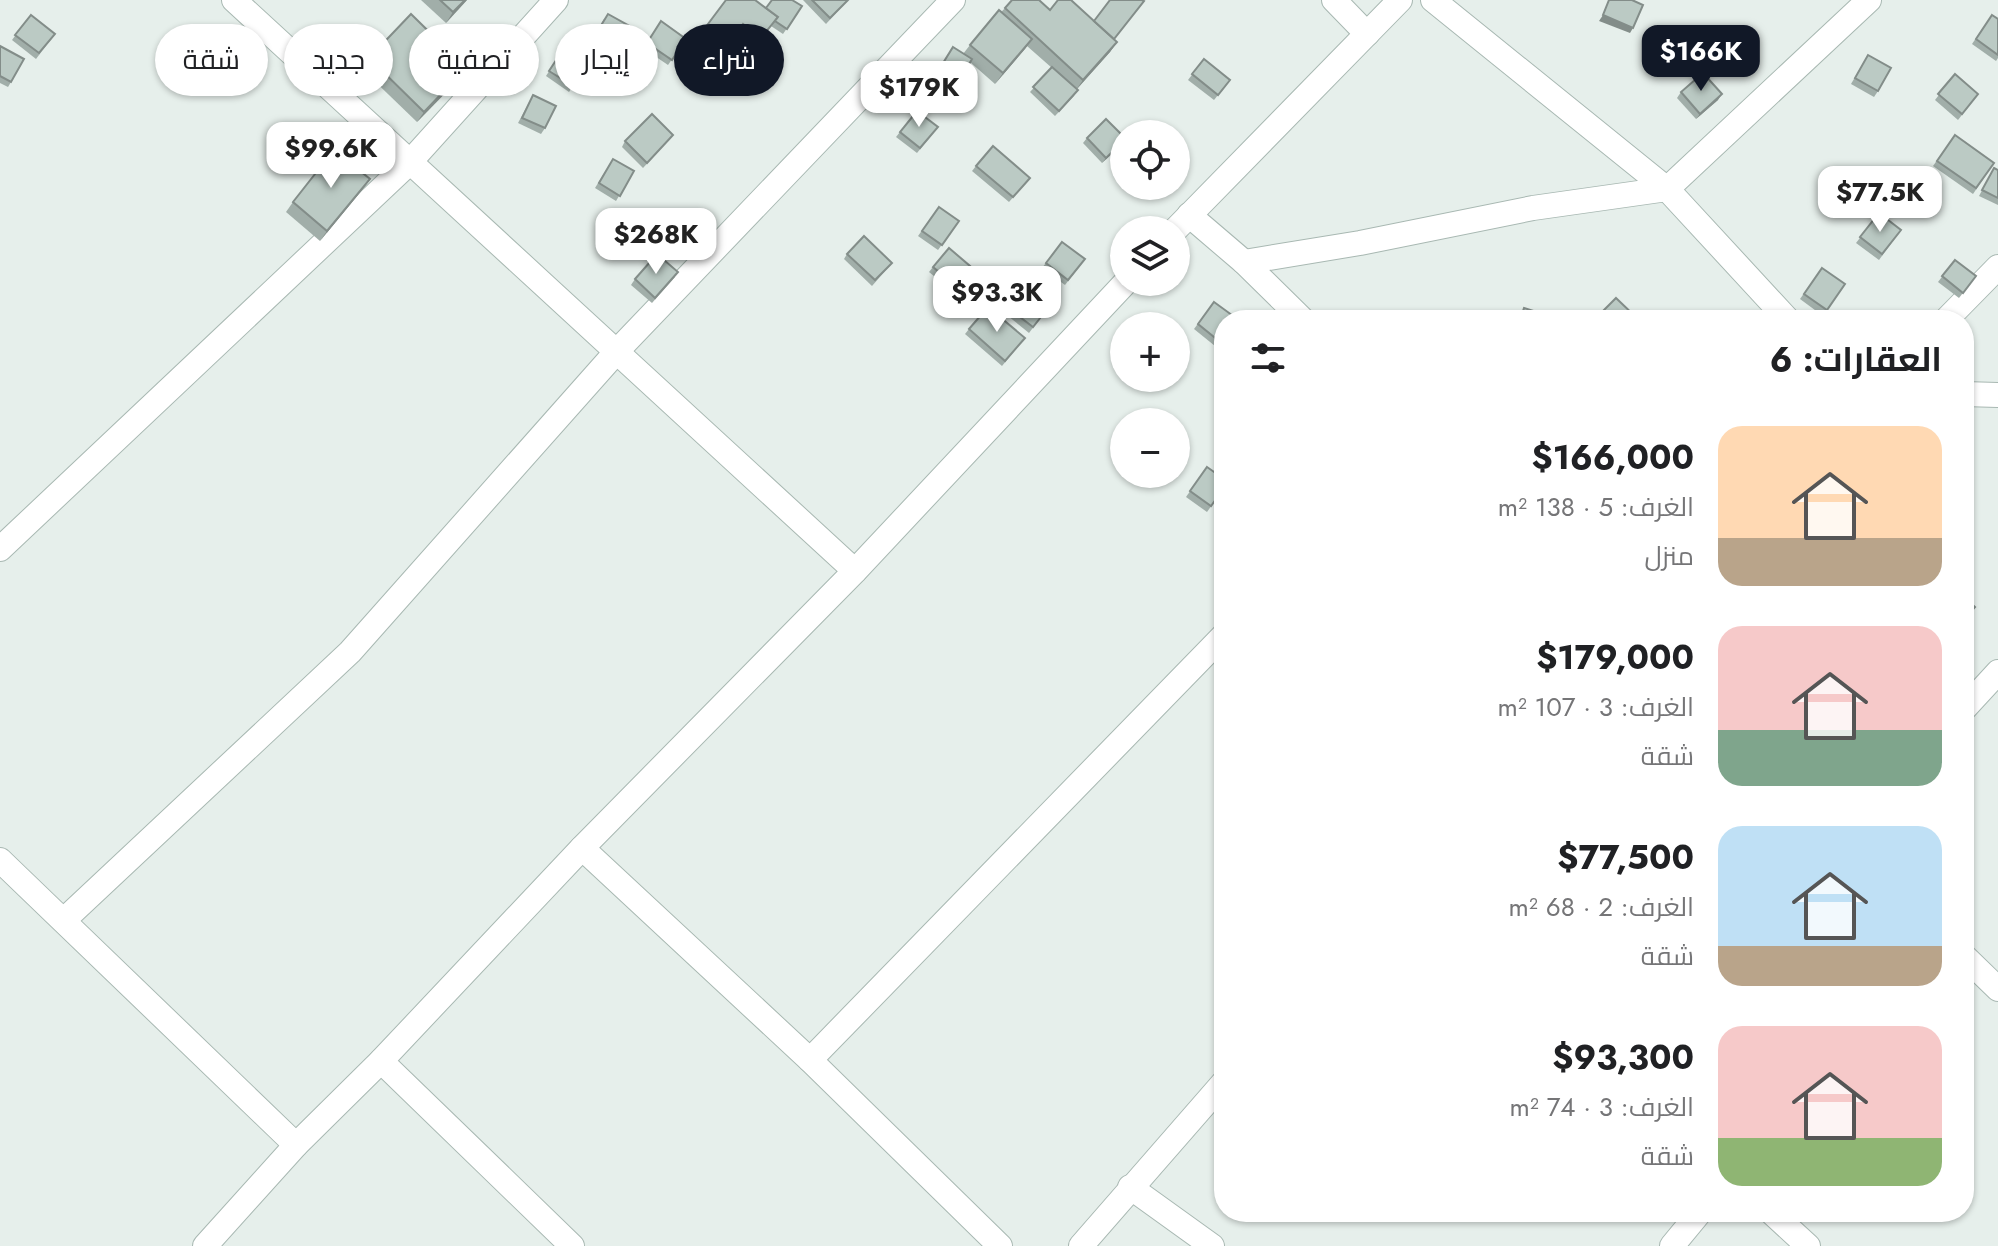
<!DOCTYPE html>
<html lang="ar">
<head>
<meta charset="utf-8">
<style>
	:root { --surface:#fff; --page:#f6f6f6; --text:#202124; --muted:#757577; --accent:#111827 }
	body { margin:0; font-family:Jost,Cairo,sans-serif; background:var(--page); color:var(--text); direction:rtl; height:100vh; display:flex; flex-direction:column; font-size:30px; white-space:nowrap }
	* { box-sizing:border-box; margin:0 }
	p { font-size:26px; color:var(--muted) }
	.icon { flex:none; width:44px; height:44px; fill:none; stroke:currentColor; stroke-width:2; stroke-linecap:round; stroke-linejoin:round }
	.map { position:relative; flex:1; overflow:hidden; direction:ltr }
	.details { position:absolute; left:1214px; top:310px; width:760px; height:912px; display:flex; flex-direction:column; background:var(--surface); border-radius:32px; box-shadow:0 2px 6px #0004; direction:rtl }
	.details>* { flex:none }
	.top-card { position:absolute; left:24px; top:24px; width:760px; height:72px; direction:rtl; display:flex; gap:16px }
	.controls { position:absolute; left:1110px; top:120px; display:grid; gap:16px }
	.controls a { display:grid; place-items:center; width:80px; height:80px; border-radius:50%; background:var(--surface); box-shadow:0 2px 6px #0004; font-size:40px }
	.price { position:absolute; translate:-50% -68px; padding:0 18px; border-radius:16px; background:#fff; color:#222; font-size:26px; line-height:52px; filter:drop-shadow(0 2px 4px #0008) }
	.price::after { content:''; position:absolute; left:50%; top:48px; width:24px; height:18px; margin-left:-12px; background:inherit; clip-path:polygon(0 0,100% 0,50% 100%) }
	.price.current { background:var(--accent); color:#fff }
	ul { padding:0; list-style:none }
	li { display:flex; align-items:center; gap:24px; height:200px; padding:0 32px }
	li span { display:grid; place-items:center; flex:none; width:224px; height:160px; border-radius:24px; color:#555 }
	li>.icon { margin-inline-start:auto }
	span .icon { width:96px; height:96px; fill:#fffc; stroke-width:1 }
	li b { font-size:34px }
	h2 { display:flex; justify-content:space-between; align-items:center; height:96px; padding:0 32px; font-size:34px }
	.pill { padding:0 28px; border-radius:36px; background:var(--surface); box-shadow:0 2px 6px #0004; font-size:28px; line-height:72px }
	.pill.current { background:var(--accent); color:#fff }
	.map>svg:first-child { display:block }
	.lines { fill:none; stroke-linecap:round; stroke-linejoin:round }
	.minor-casing { stroke:#a8b8b2; stroke-width:26 }
	.minor { stroke:#fff; stroke-width:24 }
	.wall { fill:#a1aea9 }
	.shaded-wall { fill:#838d89 }
	.building { fill:#bbcac4; stroke:#838d89; stroke-width:2 }
</style>
</head>
<body>
<div class="map">
<svg width="1998" height="1246" viewBox="0 0 1998 1246">
	<rect width="100%" height="100%" fill="#e6efeb"/>
	<g class="lines">
		<defs>
			<g id="minor">
				<path d="M234,0c206,192 415,379 621,571"/>
				<polyline points="1334,0 1367,34"/>
				<polyline points="1433,0 1667,189 1788,320"/>
				<polyline points="1189,215 1244,262 1303,320"/>
				<polyline points="1175,230 1400,0"/>
				<polyline points="1244,262 1360,243 1533,208 1667,189 1869,0"/>
				<polyline points="1946,320 1998,267"/>
				<polyline points="1964,394 1998,395"/>
				<polyline points="0,549 409,163 556,0"/>
				<polyline points="1964,709 1998,672"/>
				<polyline points="582,848 810,1060 1000,1246"/>
				<polyline points="0,860 296,1145"/>
				<polyline points="64,920 350,652 618,350 953,0"/>
				<polyline points="1964,956 1998,989"/>
				<polyline points="810,1060 1224,635"/>
				<polyline points="381,1061 572,1246"/>
				<polyline points="1130,1187 1212,1246"/>
				<polyline points="1771,1212 1808,1246"/>
				<polyline points="205,1246 296,1145 381,1061 582,848 855,571 1126,282"/>
				<polyline points="1081,1246 1224,1082"/>
				<polyline points="1672,1246 1700,1212"/>
			</g>
		</defs>
		<use href="#minor" class="minor-casing"/>
		<use href="#minor" class="minor"/>
	</g>
	<g class="wall">
		<polygon points="421,0 467,0 446,23"/>
		<polygon points="726,0 756,1 766,8 802,6 783,34 771,26 754,49 736,35 711,68 688,51"/>
		<polygon points="803,0 848,0 826,24"/>
		<polygon points="1005,8 1050,10 1114,39 1117,42 1110,52 1077,89 1074,96 1055,116 1030,92 1052,68 1027,46 995,84 970,62 955,86 936,73 949,53 963,54 970,45"/>
		<polygon points="31,15 55,34 36,59 12,40"/>
		<polygon points="1992,15 1998,19 1998,58 1996,61 1972,44"/>
		<polygon points="604,19 619,52 616,57 590,43"/>
		<polygon points="661,21 686,39 668,65 643,48"/>
		<polygon points="566,45 590,60 569,92 546,76"/>
		<polygon points="0,46 11,82 8,87 0,83"/>
		<polygon points="215,46 195,71 175,55 179,49"/>
		<polygon points="1868,55 1878,91 1874,97 1851,84"/>
		<polygon points="369,58 466,68 459,79 417,122 361,68"/>
		<polygon points="1204,59 1230,80 1214,100 1188,80"/>
		<polygon points="1955,74 1978,94 1958,120 1935,100"/>
		<polygon points="1681,92 1718,100 1696,119 1677,98"/>
		<polygon points="533,95 545,128 541,134 518,123"/>
		<polygon points="938,127 917,153 896,137 900,132"/>
		<polygon points="673,135 643,168 622,147 625,141"/>
		<polygon points="1955,135 1994,163 1973,194 1933,166"/>
		<polygon points="1124,137 1124,142 1122,144 1102,163 1083,143 1087,138"/>
		<polygon points="613,159 634,171 616,201 595,188"/>
		<polygon points="976,166 1030,178 1009,202 972,171"/>
		<polygon points="1994,168 1998,170 1998,205 1979,196"/>
		<polygon points="362,190 320,241 286,212 293,202"/>
		<polygon points="939,207 959,221 938,250 918,236"/>
		<polygon points="1879,213 1901,230 1879,260 1856,243"/>
		<polygon points="1062,242 1085,259 1065,285 1042,268"/>
		<polygon points="847,254 892,263 872,286 844,259"/>
		<polygon points="1955,260 1976,276 1959,298 1938,282"/>
		<polygon points="970,266 951,290 929,272 933,267"/>
		<polygon points="1822,268 1845,284 1823,316 1800,299"/>
		<polygon points="675,277 652,303 631,285 635,279"/>
		<polygon points="1023,287 1048,308 1029,333 1003,312"/>
		<polygon points="1214,302 1224,334 1215,346 1194,329"/>
		<polygon points="969,329 1025,338 1002,366 965,334"/>
		<polygon points="1224,459 1224,472 1218,468"/>
		<polygon points="1207,467 1224,488 1207,512 1186,497"/>
	</g>
	<g class="shaded-wall">
		<polygon points="465,0 467,0 446,23 453,12"/>
		<polygon points="1603,15 1633,28 1630,33 1599,21"/>
		<polygon points="1032,39 1025,49 995,84 1003,73"/>
		<polygon points="1117,42 1110,52 1076,90 1083,80"/>
		<polygon points="466,68 459,79 417,122 424,112"/>
		<polygon points="1722,94 1718,100 1696,119 1700,114"/>
		<polygon points="1124,141 1122,144 1102,163 1106,158"/>
		<polygon points="370,179 362,190 320,241 327,231"/>
	</g>
	<g class="building">
		<polygon points="440,0 465,0 453,12"/>
		<polygon points="726,0 755,0 778,17 761,38 743,24 718,58 696,40"/>
		<polygon points="772,0 792,0 802,6 787,29 775,21 778,17 766,8"/>
		<polygon points="812,0 848,0 830,18"/>
		<polygon points="1012,0 1039,0 1050,10 1058,0 1071,0 1117,42 1083,80 1005,8"/>
		<polygon points="1110,0 1142,0 1144,1 1114,39 1094,21"/>
		<polygon points="1609,0 1632,0 1643,5 1633,28 1603,15"/>
		<polygon points="999,10 1032,39 1003,73 970,45"/>
		<polygon points="411,14 466,68 424,112 369,58"/>
		<polygon points="608,14 633,28 619,52 594,37"/>
		<polygon points="31,15 55,34 39,53 15,35"/>
		<polygon points="1992,15 1998,19 1998,55 1976,39"/>
		<polygon points="661,21 686,39 672,60 647,43"/>
		<polygon points="195,29 215,46 199,65 179,49"/>
		<polygon points="566,45 590,60 573,86 549,71"/>
		<polygon points="0,46 24,59 11,82 0,76"/>
		<polygon points="953,47 972,59 959,81 940,68"/>
		<polygon points="1868,55 1891,68 1878,91 1855,78"/>
		<polygon points="1204,59 1230,80 1218,95 1192,74"/>
		<polygon points="1052,67 1078,90 1059,111 1033,87"/>
		<polygon points="1703,73 1722,94 1700,114 1681,92"/>
		<polygon points="1955,74 1978,94 1962,114 1938,94"/>
		<polygon points="533,95 556,106 545,128 522,118"/>
		<polygon points="917,111 938,127 920,148 900,132"/>
		<polygon points="652,114 673,135 647,163 625,141"/>
		<polygon points="1106,119 1124,137 1124,141 1106,158 1087,138"/>
		<polygon points="1955,135 1994,163 1976,188 1937,161"/>
		<polygon points="993,146 1030,178 1013,197 976,166"/>
		<polygon points="334,150 370,179 327,231 293,202"/>
		<polygon points="613,159 634,171 620,196 599,183"/>
		<polygon points="1994,168 1998,170 1998,198 1982,190"/>
		<polygon points="939,207 959,221 942,245 922,231"/>
		<polygon points="1879,213 1901,230 1882,254 1860,237"/>
		<polygon points="864,236 892,263 875,280 847,254"/>
		<polygon points="1062,242 1085,259 1068,280 1046,263"/>
		<polygon points="949,248 970,266 955,285 933,267"/>
		<polygon points="657,254 678,272 655,298 635,279"/>
		<polygon points="1955,260 1976,276 1963,293 1942,276"/>
		<polygon points="1822,268 1845,284 1827,310 1804,294"/>
		<polygon points="1023,287 1048,308 1033,327 1007,307"/>
		<polygon points="1616,298 1639,320 1594,320"/>
		<polygon points="1214,302 1236,318 1234,320 1224,320 1224,334 1219,341 1198,324"/>
		<polygon points="988,307 1025,338 1005,361 969,329"/>
		<polygon points="1524,308 1556,318 1555,320 1520,320"/>
		<polygon points="1207,467 1224,479 1224,488 1211,506 1190,491"/>
		<polygon points="1964,597 1975,607 1964,619"/>
	</g>
</svg>
<div class="controls">
<a><svg class="icon" aria-label="locate" viewBox="0 0 24 24"><circle cx="12" cy="12" r="6"/><path d="M12 2v4M12 18v4M2 12h4M18 12h4"/></svg></a>
<a><svg class="icon" aria-label="layers" viewBox="0 0 24 24"><path d="M12 4l9 5-9 5-9-5zM3 14l9 5 9-5"/></svg></a>
<a>+</a>
<a>−</a>
</div>
<b class="price current" style="left:1701px;top:93px">$166K</b>
<b class="price" style="left:919px;top:129px">$179K</b>
<b class="price" style="left:331px;top:190px">$99.6K</b>
<b class="price" style="left:1880px;top:234px">$77.5K</b>
<b class="price" style="left:656px;top:276px">$268K</b>
<b class="price" style="left:997px;top:334px">$93.3K</b>
<div class="top-card">
<a class="pill current">شراء</a>
<a class="pill">إيجار</a>
<a class="pill">تصفية</a>
<a class="pill">جديد</a>
<a class="pill">شقة</a>
</div>
<section class="details">
<h2>العقارات: 6<svg class="icon" aria-label="filters" viewBox="0 0 24 24"><path d="M4 7h16M4 17h16"/><circle cx="9" cy="7" r="2"/><circle cx="15" cy="17" r="2"/></svg></h2>
<ul>
<li><span style="background:linear-gradient(#ffd9b3 70%,#b9a48a 0)"><svg class="icon" aria-label="home" viewBox="0 0 24 24"><path d="M3 11l9-7 9 7M6 9v11h12V9"/></svg></span><div><b>$166,000</b><p>الغرف: 5 · 138 m²</p><p>منزل</p></div></li>
<li><span style="background:linear-gradient(#f6c9c9 65%,#7fa58c 0)"><svg class="icon" aria-label="home" viewBox="0 0 24 24"><path d="M3 11l9-7 9 7M6 9v11h12V9"/></svg></span><div><b>$179,000</b><p>الغرف: 3 · 107 m²</p><p>شقة</p></div></li>
<li><span style="background:linear-gradient(#bfe0f5 75%,#b9a48a 0)"><svg class="icon" aria-label="home" viewBox="0 0 24 24"><path d="M3 11l9-7 9 7M6 9v11h12V9"/></svg></span><div><b>$77,500</b><p>الغرف: 2 · 68 m²</p><p>شقة</p></div></li>
<li><span style="background:linear-gradient(#f6c9c9 70%,#8fb573 0)"><svg class="icon" aria-label="home" viewBox="0 0 24 24"><path d="M3 11l9-7 9 7M6 9v11h12V9"/></svg></span><div><b>$93,300</b><p>الغرف: 3 · 74 m²</p><p>شقة</p></div></li>
</ul>
</section>
</div>
</body>
</html>
